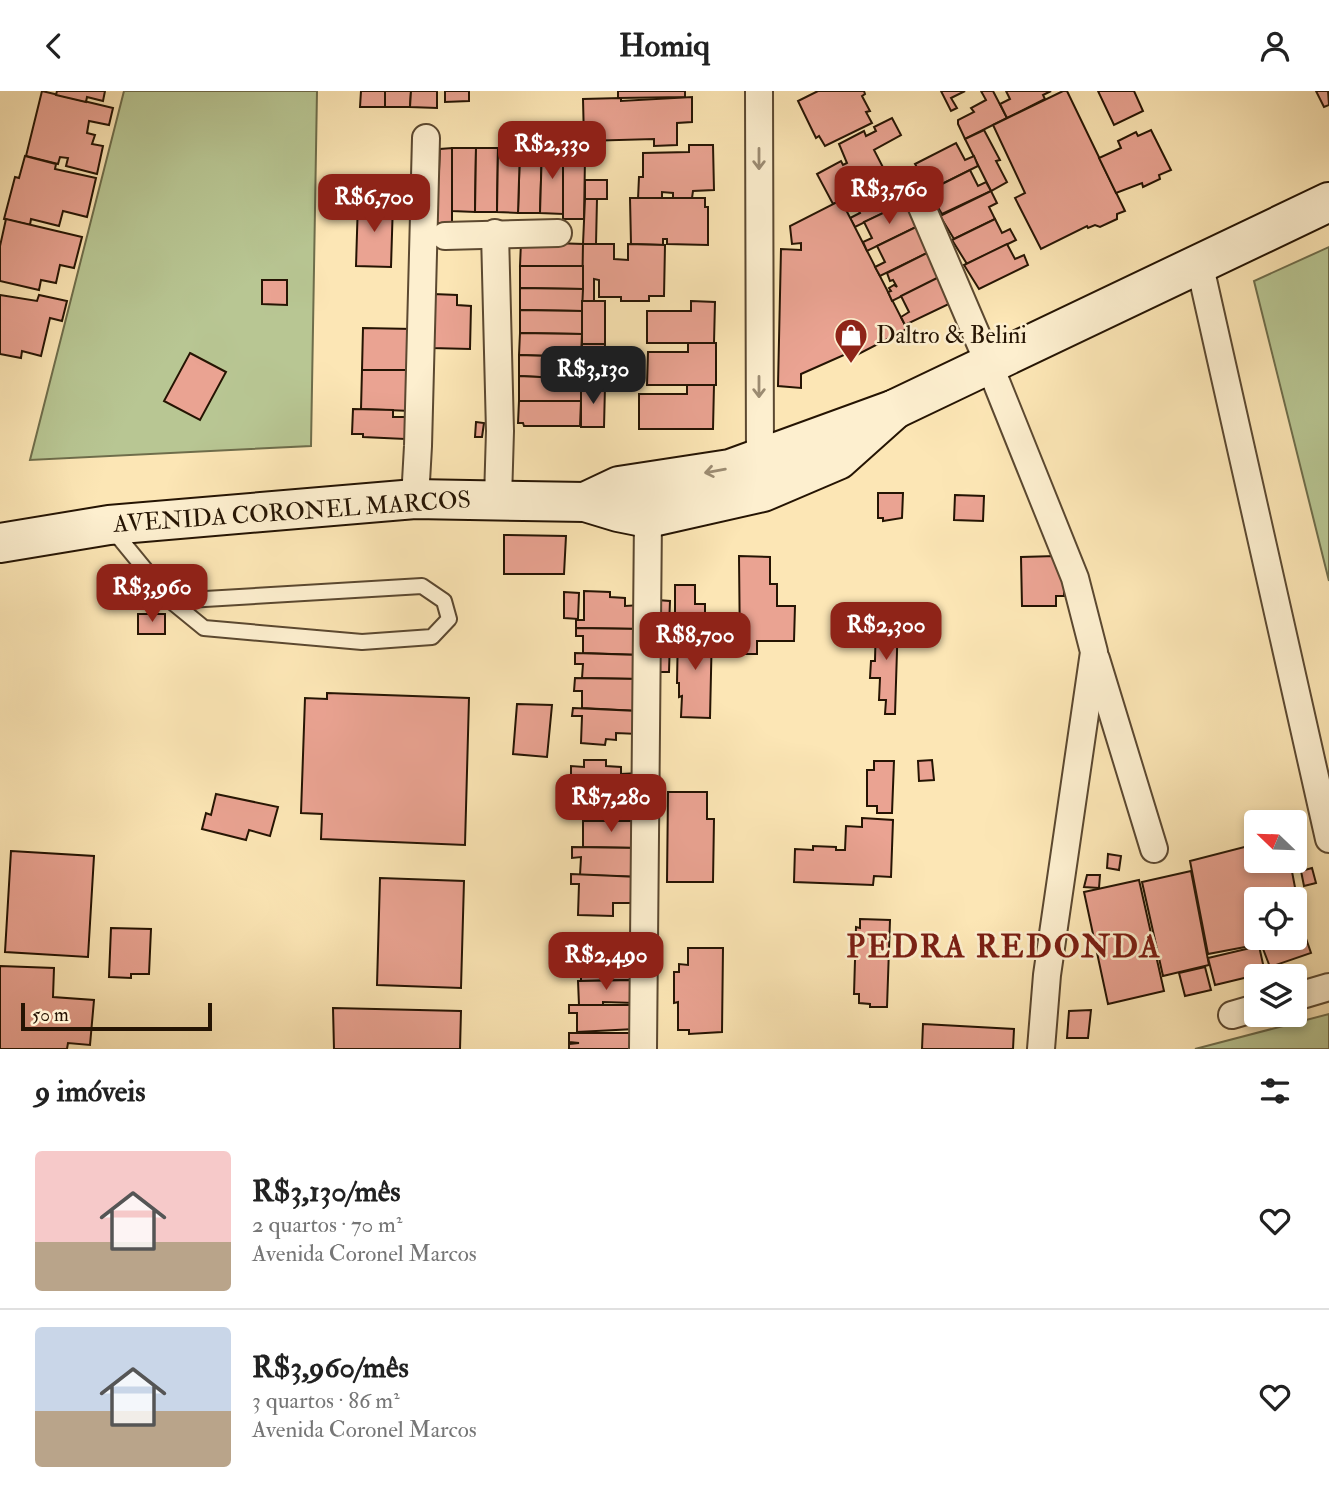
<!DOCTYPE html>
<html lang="pt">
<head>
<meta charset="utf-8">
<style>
	:root { --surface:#fff; --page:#f2f2f2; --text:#222; --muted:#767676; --line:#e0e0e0; --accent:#8f2418 }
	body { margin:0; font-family:"IM FELL Double Pica",serif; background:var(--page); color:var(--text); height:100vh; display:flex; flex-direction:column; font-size:26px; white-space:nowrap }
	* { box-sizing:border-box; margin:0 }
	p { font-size:23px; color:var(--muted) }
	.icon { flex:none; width:38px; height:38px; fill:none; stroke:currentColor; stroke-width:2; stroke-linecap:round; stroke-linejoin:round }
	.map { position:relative; height:958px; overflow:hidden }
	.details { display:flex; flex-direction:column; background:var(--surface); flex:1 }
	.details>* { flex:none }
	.needle { width:46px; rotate:293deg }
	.buttons { position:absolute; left:1244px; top:719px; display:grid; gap:14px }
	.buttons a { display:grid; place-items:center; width:63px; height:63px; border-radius:7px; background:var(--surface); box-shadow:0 4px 10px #0003; font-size:35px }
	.scale { position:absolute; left:21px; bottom:18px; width:191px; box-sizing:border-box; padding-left:7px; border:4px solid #251403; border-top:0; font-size:19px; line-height:24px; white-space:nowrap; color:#251403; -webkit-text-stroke:5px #fdefcf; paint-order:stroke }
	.price { position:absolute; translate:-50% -60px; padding:0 16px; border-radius:14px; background:var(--accent); color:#fff; font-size:23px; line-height:46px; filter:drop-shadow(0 2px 4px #0008) }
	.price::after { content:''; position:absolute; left:50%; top:42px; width:21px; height:16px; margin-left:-10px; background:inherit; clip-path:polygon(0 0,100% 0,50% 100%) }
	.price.selected { background:#222; color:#fff }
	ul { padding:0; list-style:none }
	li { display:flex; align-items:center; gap:21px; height:175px; padding:0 35px }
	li+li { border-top:2px solid var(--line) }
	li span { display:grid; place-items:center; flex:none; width:196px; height:140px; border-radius:7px; color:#555 }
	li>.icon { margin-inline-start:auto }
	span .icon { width:84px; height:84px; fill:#fffc; stroke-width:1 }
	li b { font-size:30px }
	h2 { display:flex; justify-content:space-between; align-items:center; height:84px; padding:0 35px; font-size:30px }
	header { display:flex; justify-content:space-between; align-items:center; height:91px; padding:0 35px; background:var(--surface); font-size:32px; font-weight:700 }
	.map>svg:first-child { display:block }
	.green { fill:#b8c693; stroke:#6e6d4b; stroke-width:2 }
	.building { fill:#eaa392; stroke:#251403; stroke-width:2 }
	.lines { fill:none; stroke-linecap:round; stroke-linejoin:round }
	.service-casing { stroke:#5b4830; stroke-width:18 }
	.minor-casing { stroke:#5b4830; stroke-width:30 }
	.secondary-casing { stroke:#251403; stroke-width:42 }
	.service { stroke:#fdefcf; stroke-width:14 }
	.minor { stroke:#fdefcf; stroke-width:26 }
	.secondary { stroke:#fdefcf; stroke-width:38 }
	.oneway { stroke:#9c8c73 }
	.labels { text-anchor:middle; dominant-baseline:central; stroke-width:5; stroke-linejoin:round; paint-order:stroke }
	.poi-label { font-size:24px; fill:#251403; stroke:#fdefcf; text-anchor:start }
	.street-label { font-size:24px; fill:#251403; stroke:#fdefcf }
	.district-label { font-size:32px; font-weight:bold; letter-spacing:2px; fill:#7a1f14; stroke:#fdefcf }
</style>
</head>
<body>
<header><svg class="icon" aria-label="back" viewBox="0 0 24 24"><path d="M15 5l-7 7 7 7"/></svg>Homiq<svg class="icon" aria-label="person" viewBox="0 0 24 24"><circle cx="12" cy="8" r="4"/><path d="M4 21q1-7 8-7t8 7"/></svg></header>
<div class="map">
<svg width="1329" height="958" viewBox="0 0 1329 958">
	<rect width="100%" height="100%" fill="#fce6b5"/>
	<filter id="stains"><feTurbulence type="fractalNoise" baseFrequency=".00286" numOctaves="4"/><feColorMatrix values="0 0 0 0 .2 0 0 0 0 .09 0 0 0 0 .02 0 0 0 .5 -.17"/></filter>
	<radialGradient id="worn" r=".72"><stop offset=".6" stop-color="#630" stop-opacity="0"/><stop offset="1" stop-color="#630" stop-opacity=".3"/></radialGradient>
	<g class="green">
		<polygon points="124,0 317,0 311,355 30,369"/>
		<polygon points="1329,156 1329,490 1254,190"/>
		<polygon points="1329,923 1329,958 1195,958"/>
	</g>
	<g class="building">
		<polygon points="42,0 113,17 109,34 89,30 87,42 95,44 92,53 103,55 97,83 66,75 68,67 60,66 58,73 26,65"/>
		<polygon points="57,0 105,0 103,10 87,6 86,11 56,4"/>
		<polygon points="361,0 385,0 385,16 360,16"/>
		<polygon points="385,0 411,0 410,16 385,16"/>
		<polygon points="411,0 437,0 437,17 410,16"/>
		<polygon points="445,0 469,0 469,10 445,11"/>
		<polygon points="618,0 685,0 685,6 618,7"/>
		<polygon points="818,0 864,0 865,3 862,5 870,20 866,21 872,32 825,55 819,45 816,47 798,10"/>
		<polygon points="941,0 965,0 951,7 957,17 951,20"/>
		<polygon points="981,0 993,0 1007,27 965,48 958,33 958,29 974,21 971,17 986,9"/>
		<polygon points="1006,0 1051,0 1043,4 1045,8 1007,27 1000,13 1010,8"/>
		<polygon points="1063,0 1067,0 1125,120 1117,123 1117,128 1100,136 1095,134 1088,137 1087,135 1041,158 1015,107 1025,102 993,34"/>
		<polygon points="1098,0 1134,0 1143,20 1114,34"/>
		<polygon points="1316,0 1328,0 1329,14 1324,16"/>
		<polygon points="692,6 692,31 677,32 677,54 654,55 654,48 584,50 583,8 621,7 621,10"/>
		<polygon points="892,27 901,44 874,59 888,86 833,113 817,83 841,70 843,74 847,72 839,53 864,40 866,45 876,40 874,36"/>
		<polygon points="516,35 549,35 549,56 504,57 504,49 517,48"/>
		<polygon points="984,39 1000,69 996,70 1007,91 991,100 965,48"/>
		<polygon points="1151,39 1171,79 1159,84 1160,88 1143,96 1142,92 1116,102 1099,67 1121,57 1118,50 1136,41 1138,45"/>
		<polygon points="956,52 965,69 974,65 978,75 930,99 915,73"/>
		<polygon points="689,54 713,54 714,99 693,100 692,107 673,108 673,102 662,101 662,108 638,108 639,86 643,86 643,62 689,61"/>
		<polygon points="542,56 540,122 518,122 520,57"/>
		<polygon points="542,56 563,56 563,123 540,122"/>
		<polygon points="452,57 476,57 475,121 452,120"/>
		<polygon points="452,57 452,132 435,132 435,80 439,80 440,58"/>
		<polygon points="476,57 498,57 497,121 475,121"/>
		<polygon points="498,57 520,57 518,122 497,121"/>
		<polygon points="25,65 56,73 55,78 96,87 87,126 63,120 59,135 31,128 30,134 4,128 15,86 19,87"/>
		<polygon points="563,67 585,67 584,128 563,128"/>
		<polygon points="970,79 978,95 986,91 991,100 942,123 928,100"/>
		<polygon points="892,84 904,112 855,136 850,127 860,122 851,104"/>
		<rect x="585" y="89" width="22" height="19"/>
		<polygon points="991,100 997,112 989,116 995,128 954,148 940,125"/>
		<polygon points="630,107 705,107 705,116 708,116 708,154 667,153 667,148 663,148 663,154 631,153"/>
		<polygon points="585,108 597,108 596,153 583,153"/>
		<polygon points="841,109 907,238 849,268 846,263 801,283 801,297 778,295 781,158 801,159 801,152 792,153 790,135"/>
		<polygon points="358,110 393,111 391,176 356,175"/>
		<polygon points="906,111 916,136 867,160 863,151 872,147 864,131"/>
		<polygon points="6,128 82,146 74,177 60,174 56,192 41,189 39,199 0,190 0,155"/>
		<polygon points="995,128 1002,142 1010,138 1016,149 967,173 952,149"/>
		<polygon points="918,135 929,161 880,185 875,176 885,171 877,155"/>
		<polygon points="521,151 583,153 583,175 520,175"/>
		<polygon points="583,153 614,153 614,168 628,169 628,153 665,154 664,205 649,205 649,210 621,210 621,206 599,206 599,189 594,188 594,210 582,210"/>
		<polygon points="1007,153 1015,168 1024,164 1028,174 979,198 964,174"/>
		<polygon points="931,160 941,186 892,210 888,201 891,200 889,197 894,194 897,196 893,189 890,190 887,182"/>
		<polygon points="520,175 583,175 583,198 520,197"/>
		<polygon points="943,184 953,211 905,234 901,226 909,221 901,205"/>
		<polygon points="262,189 287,189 287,214 262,213"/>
		<polygon points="520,197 583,198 582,220 520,219"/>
		<polygon points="433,203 457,204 457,214 471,215 470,258 431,257"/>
		<polygon points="0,204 37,210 39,204 67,210 62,230 50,227 41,265 22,260 21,267 0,263"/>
		<rect x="582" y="210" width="23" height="43"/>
		<polygon points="691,210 715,211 714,252 647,252 647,220 691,220"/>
		<polygon points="520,219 582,220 582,243 520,242"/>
		<polygon points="363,237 413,238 412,279 362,279"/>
		<polygon points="520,242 582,243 581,266 519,264"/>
		<polygon points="688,252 716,252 716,294 647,294 648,261 688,261"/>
		<polygon points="582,253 605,253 604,295 581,295"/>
		<polygon points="190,262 226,281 200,329 164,310"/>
		<polygon points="519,264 581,266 581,288 519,285"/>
		<polygon points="362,279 412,279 411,320 361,318"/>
		<polygon points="519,285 581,288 581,310 519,310"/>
		<polygon points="687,294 714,294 713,338 639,338 639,303 687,303"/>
		<polygon points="581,295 605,295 604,336 581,336"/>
		<polygon points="519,310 581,310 580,335 524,335 523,332 518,332"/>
		<polygon points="353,318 393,319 393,326 406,326 405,348 363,346 363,343 352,343"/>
		<polygon points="476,331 484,332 482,346 475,346"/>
		<polygon points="878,402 903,402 902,427 883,430 883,427 878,427"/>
		<polygon points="955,404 984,405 983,430 954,429"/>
		<polygon points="504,444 566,445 564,483 504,483"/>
		<polygon points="739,465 770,466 770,493 777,493 777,515 795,515 794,550 757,550 757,563 740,563"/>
		<polygon points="1056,465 1064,469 1064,505 1056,505 1056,515 1022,515 1021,466"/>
		<polygon points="675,494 695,494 695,513 705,513 705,531 675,531"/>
		<polygon points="584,500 610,501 610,506 625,507 625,515 641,514 641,538 576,537 576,529 584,529"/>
		<polygon points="564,501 579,502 578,528 564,527"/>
		<polygon points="657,509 670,510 669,536 656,535"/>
		<rect x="138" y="523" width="27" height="20"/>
		<polygon points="898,528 895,623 885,623 886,609 879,609 880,587 870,587 871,570 875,570 876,529"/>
		<polygon points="576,537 641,538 640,564 583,562 583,545 576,545"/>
		<polygon points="678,538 712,538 710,627 681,626 682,605 679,606 679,592 677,592"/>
		<polygon points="656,547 670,548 669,581 655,581"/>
		<polygon points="575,562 640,564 639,588 582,587 583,573 575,573"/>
		<polygon points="575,587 639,588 638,620 582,617 582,600 574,600"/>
		<polygon points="327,602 469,607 465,754 321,748 322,723 301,722 305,607 327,608"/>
		<polygon points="517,613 552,614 547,666 513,663"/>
		<polygon points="573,617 638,620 638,643 616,642 616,649 606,648 605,654 581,652 582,625 572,625"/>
		<polygon points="584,669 606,669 606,675 621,676 621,683 639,682 639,705 571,704 571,675 584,676"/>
		<polygon points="932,669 934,689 919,690 918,670"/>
		<polygon points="874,670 894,670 892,722 877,722 877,715 867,715 867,679 874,679"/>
		<polygon points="668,701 707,701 707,728 714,728 713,791 667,791"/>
		<polygon points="216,703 278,716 270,745 249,739 246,749 202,738 206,722 211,724"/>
		<polygon points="583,704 639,705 639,730 583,730"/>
		<polygon points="862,727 893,729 891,786 874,785 873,794 794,791 795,758 813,759 813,755 836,756 836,759 845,759 846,735 862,736"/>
		<polygon points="583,730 639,730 639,757 583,756"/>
		<polygon points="1256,753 1256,770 1290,770 1301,828 1295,829 1295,808 1256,808 1256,847 1259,847 1261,853 1208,863 1190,770"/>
		<polygon points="572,756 639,757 639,786 580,784 581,766 572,767"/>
		<polygon points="11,760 94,765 88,866 5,861"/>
		<polygon points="1108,763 1121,765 1119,779 1107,777"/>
		<polygon points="1312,777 1316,792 1304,795 1301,780"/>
		<polygon points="1191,780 1209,874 1163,885 1142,791"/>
		<polygon points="571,783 639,786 638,812 613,812 613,825 578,824 579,793 571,793"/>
		<polygon points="1087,784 1100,784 1099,797 1084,796"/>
		<polygon points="380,787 464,790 461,897 377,894"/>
		<polygon points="1139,789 1164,900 1108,913 1084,801"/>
		<polygon points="860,828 890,829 887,916 870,916 870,913 859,912 859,903 854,903 856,836 860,837"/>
		<polygon points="1302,836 1311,862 1270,876 1260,850 1270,847 1295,847 1295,838"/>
		<polygon points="111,837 151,838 149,883 131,883 131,887 109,886"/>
		<polygon points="1259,855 1265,882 1215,894 1208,867"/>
		<polygon points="620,856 620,866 636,865 635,889 581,890 581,858"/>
		<polygon points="688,857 723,857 722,941 689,943 689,939 678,939 678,911 674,912 674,881 679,881 679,873 688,874"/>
		<polygon points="0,875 54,877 53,906 94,909 90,954 68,952 67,958 0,958"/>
		<polygon points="1205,876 1211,899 1185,905 1179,882"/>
		<polygon points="635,889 635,912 603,911 603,914 579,914 578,890"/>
		<polygon points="569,914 635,914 635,938 577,941 577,922 569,922"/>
		<polygon points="333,917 461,920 460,958 334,958"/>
		<polygon points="1091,919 1088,947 1067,947 1069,920"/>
		<polygon points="923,933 1014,938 1013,958 922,958"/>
		<polygon points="569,942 634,942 634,958 569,958 569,953 579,952 569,951"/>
	</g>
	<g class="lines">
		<defs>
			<polyline id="service" points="112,438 171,510 204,537 362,551 432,546 449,528 444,510 422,495 171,510"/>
			<g id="minor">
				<polyline points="759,0 760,368 771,378"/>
				<polyline points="918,107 989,273 1075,487 1094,561 1047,884 1041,958"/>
				<polyline points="495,142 500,340 498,408"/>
				<polyline points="445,145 558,142"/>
				<polyline points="1199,171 1329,748"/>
				<polyline points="415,408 418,355 426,47"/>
				<polyline points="1096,568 1154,758"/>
				<polyline points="1295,906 1329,896"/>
				<polyline points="1232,924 1256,917"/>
				<polyline points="643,958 648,427"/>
			</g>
			<g id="secondary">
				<polyline points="585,411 619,395 730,378 895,318 1329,111"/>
				<polyline points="0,452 109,434 415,408 585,411 618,421 648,427 763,401 838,369 895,318"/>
			</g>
		</defs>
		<use href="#service" class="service-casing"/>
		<use href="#minor" class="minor-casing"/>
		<use href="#secondary" class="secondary-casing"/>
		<use href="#service" class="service"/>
		<use href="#minor" class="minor"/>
		<use href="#secondary" class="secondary"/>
	</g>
	<defs><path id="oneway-shaft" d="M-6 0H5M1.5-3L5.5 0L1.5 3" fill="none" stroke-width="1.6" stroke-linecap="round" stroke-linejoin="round" transform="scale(1.75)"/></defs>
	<g class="oneway">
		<use href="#oneway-shaft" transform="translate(759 68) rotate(90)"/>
		<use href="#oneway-shaft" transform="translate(759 296) rotate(90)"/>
		<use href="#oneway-shaft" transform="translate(715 380) rotate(170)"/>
	</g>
	<defs>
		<symbol id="shop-pin" viewBox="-11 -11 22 30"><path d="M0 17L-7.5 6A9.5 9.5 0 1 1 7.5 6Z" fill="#8f2418" stroke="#fdefcf"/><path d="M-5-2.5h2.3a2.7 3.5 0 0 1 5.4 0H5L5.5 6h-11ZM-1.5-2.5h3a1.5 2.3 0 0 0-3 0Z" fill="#fff"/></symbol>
	</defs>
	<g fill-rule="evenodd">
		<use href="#shop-pin" x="832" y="225" width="38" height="52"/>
	</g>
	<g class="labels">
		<g class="poi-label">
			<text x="876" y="244">Daltro &amp; Belini</text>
		</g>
		<g class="street-label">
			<text transform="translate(292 421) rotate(-4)">AVENIDA CORONEL MARCOS</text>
		</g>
		<g class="district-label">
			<text x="1004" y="856">PEDRA REDONDA</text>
		</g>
	</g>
	<rect width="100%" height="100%" filter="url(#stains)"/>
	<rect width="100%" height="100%" fill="url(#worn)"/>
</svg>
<div class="buttons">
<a><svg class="needle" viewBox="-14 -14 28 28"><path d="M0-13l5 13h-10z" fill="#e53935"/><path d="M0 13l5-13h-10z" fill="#767676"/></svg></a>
<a><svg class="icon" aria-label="locate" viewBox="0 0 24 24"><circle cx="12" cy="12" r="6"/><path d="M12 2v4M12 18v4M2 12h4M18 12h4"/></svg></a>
<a><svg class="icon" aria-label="layers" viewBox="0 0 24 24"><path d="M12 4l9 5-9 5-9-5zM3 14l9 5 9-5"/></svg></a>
</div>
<div class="scale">50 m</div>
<b class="price" style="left:552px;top:90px">R$2,330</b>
<b class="price" style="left:889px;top:135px">R$3,760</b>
<b class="price" style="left:374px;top:143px">R$6,700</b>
<b class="price selected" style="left:593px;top:315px">R$3,130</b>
<b class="price" style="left:152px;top:533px">R$3,960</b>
<b class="price" style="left:886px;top:571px">R$2,300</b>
<b class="price" style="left:695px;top:581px">R$8,700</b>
<b class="price" style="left:611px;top:743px">R$7,280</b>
<b class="price" style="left:606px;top:901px">R$2,490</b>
</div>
<section class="details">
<h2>9 imóveis<svg class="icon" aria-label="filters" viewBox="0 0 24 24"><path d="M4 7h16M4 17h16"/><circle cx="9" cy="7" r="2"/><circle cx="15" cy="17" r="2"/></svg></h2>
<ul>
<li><span style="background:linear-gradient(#f6c9c9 65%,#b9a48a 0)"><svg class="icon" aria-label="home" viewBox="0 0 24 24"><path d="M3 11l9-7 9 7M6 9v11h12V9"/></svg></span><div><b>R$3,130/mês</b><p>2 quartos · 70 m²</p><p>Avenida Coronel Marcos</p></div><svg class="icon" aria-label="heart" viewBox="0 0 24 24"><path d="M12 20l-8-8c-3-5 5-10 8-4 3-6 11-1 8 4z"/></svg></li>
<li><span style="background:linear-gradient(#c9d6e8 60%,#b9a48a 0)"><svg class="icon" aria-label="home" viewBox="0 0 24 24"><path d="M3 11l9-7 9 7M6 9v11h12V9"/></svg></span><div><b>R$3,960/mês</b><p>3 quartos · 86 m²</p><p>Avenida Coronel Marcos</p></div><svg class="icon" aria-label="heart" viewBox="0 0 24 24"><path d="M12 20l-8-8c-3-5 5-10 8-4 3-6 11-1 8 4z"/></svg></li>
</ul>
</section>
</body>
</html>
